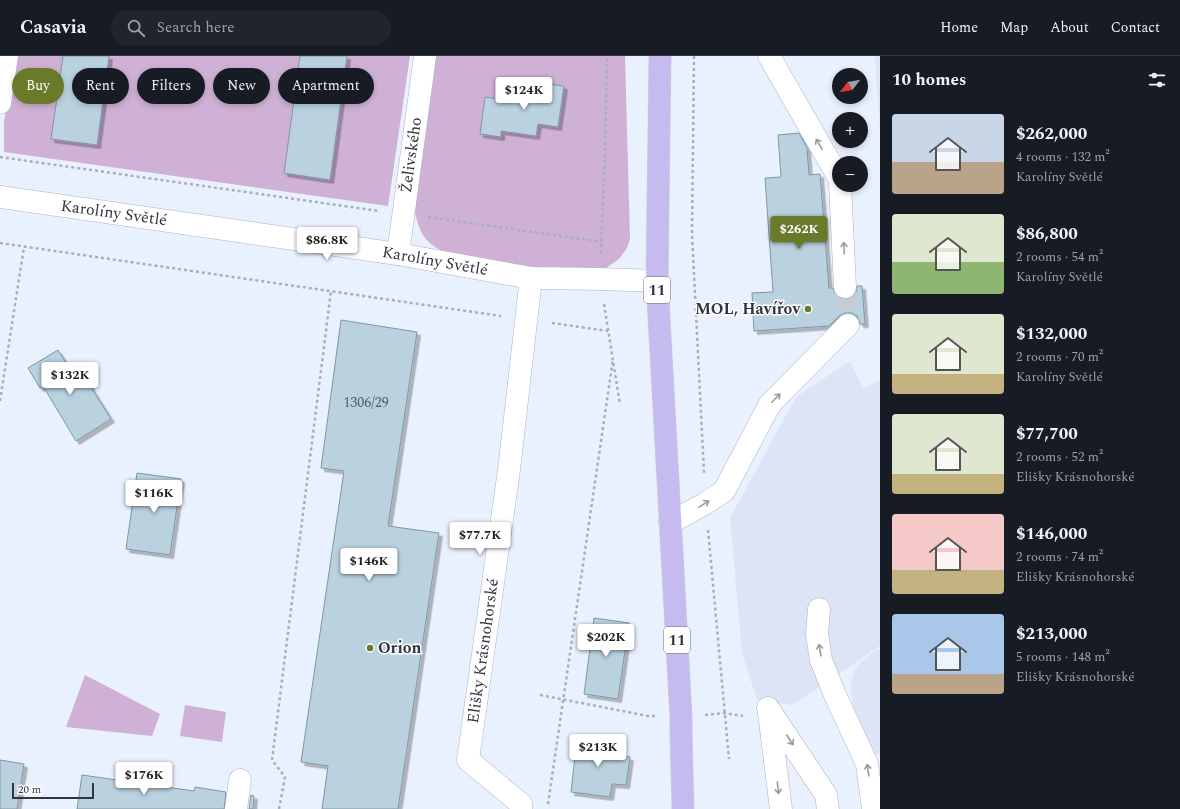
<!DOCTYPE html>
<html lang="en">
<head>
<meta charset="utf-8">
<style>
	:root { --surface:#171b24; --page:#20242c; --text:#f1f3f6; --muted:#9ea1a6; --line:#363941; --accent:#697b2b }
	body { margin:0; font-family:Spectral,serif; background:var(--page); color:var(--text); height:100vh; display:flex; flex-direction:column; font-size:15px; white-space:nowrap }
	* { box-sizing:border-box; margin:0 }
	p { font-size:13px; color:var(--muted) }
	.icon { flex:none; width:22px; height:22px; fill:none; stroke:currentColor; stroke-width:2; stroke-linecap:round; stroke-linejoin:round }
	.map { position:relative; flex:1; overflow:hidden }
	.side { display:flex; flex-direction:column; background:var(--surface); width:300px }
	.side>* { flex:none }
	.top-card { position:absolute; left:12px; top:12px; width:380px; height:36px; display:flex; gap:8px }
	.needle { width:26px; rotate:239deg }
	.controls { position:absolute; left:832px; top:12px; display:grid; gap:8px }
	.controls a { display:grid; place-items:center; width:36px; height:36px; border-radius:50%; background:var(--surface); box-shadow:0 2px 6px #0003; font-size:20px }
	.scale { position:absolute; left:12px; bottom:10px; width:82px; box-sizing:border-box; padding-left:4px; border:2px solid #30343d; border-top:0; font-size:11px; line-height:14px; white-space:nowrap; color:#30343d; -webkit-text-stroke:3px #fefefe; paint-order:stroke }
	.price { position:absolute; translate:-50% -34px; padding:0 9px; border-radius:4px; background:#fff; color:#222; font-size:13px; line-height:26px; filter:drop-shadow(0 1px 2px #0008) }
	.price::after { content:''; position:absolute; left:50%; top:24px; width:12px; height:9px; margin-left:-6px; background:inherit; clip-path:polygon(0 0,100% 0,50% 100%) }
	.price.on { background:var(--accent); color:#fff }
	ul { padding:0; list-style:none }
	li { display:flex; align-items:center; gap:12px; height:100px; padding:0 12px }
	li span { display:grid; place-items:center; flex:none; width:112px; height:80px; border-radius:4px; color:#555 }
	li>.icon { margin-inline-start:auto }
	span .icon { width:48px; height:48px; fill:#fffc; stroke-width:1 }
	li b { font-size:17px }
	h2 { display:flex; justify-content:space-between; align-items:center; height:48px; padding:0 12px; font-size:17px }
	.chip { padding:0 14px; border-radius:18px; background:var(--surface); box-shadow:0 2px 6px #0003; font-size:14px; line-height:36px }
	.chip.on { background:var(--accent); color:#fff }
	header { display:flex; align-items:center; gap:24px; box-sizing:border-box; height:56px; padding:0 20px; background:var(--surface); border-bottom:1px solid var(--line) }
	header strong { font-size:19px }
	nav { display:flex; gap:22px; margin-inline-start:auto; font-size:14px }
	.search { width:280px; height:36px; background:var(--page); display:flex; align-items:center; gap:10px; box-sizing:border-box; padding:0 14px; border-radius:22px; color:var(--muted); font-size:15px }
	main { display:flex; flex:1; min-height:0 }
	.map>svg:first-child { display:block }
	.built { fill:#dce4f5 }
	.green { fill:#cfb1d5 }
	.building { fill:#bad1e0; stroke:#8096a3; filter:url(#shadow) }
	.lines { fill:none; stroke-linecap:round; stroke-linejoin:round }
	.minor-tunnel { stroke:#c5cbd7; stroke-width:22; stroke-dasharray:22 11; stroke-linecap:butt }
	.minor-casing { stroke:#a8b3c8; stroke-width:23 }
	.major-casing { stroke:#d1d2d4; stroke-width:23 }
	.path { stroke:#a9afba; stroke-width:2.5; stroke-dasharray:3 3; stroke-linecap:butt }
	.minor { stroke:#fff; stroke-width:22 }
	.major { stroke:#c5bbef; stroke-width:22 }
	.oneway { stroke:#989a9e }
	.poi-dot { fill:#697b2b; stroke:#fefefe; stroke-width:1.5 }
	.labels { text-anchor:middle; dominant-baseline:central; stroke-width:3; stroke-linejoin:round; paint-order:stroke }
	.number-label { font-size:14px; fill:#525b66 }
	.shield { fill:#fefefe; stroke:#6e7177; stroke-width:1 }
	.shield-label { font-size:15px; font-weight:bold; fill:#30343d }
	.street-label { font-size:16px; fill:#30343d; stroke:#fefefe }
	.poi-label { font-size:16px; font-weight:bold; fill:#30343d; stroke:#fefefe; text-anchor:end }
</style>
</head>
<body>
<header>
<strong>Casavia</strong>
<div class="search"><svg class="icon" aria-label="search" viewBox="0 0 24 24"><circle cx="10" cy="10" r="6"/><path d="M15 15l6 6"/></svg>Search here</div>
<nav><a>Home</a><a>Map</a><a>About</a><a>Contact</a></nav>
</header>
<main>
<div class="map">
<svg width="880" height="753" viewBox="0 0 880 753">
	<defs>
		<filter id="shadow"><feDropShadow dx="3.5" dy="3.5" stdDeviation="0" flood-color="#0004"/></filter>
	</defs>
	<rect width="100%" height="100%" fill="#eaf1fe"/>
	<g class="built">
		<polygon points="875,0 880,0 880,76"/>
		<polygon points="850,305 863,333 880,324 880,590 792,649 757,644 742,597 730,462 796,341"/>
		<polygon points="880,593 880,697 875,699 858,664 854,654 850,630 855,612 873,596"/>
	</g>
	<g class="green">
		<polygon points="14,0 410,0 388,150 4,96 4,66"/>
		<path d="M435,0h190l5,183 -3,9 -8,11 -13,9 -22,6 -131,-19c-30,-10 -34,-22 -40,-52z"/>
		<polygon points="85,619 160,658 152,680 66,671"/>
		<polygon points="185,649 226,656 222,686 180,680"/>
	</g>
	<g class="building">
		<polygon points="63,0 109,0 97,89 51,83"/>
		<polygon points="300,0 347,0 330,124 284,117"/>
		<polygon points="527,25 564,30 558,71 538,68 536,80 501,75 501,81 480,78 485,41 521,46 521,43 524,44"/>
		<polygon points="799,77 807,92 809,119 820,118 829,232 833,232 835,238 839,242 846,243 851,242 856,237 857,230 862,230 865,268 860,268 857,260 852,257 845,257 839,260 829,270 754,275 752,237 773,236 765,122 781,121 778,79"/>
		<polygon points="341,264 417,276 388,470 439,477 398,753 322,753 328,710 301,706 344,415 321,412"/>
		<polygon points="58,294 82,332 89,328 111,363 76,385 43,330 40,332 28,312"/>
		<polygon points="137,417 181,423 170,499 126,493"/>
		<polygon points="594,562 629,567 618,643 584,638"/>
		<polygon points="577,682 617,687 615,699 630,701 626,729 612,728 610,741 571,736"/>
		<polygon points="0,704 24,708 17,753 0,753"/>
		<polygon points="82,719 194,735 195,731 226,736 224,753 77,753"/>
		<polygon points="251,739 254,740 253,753 249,753"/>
	</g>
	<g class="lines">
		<polyline class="minor-tunnel" points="845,231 848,269"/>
		<defs>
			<g id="minor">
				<polyline points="769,0 839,122"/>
				<polyline points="0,47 7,0"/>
				<polyline points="840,129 845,231"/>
				<polyline points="0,141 398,198 531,222 600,223 657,225"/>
				<polyline points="398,198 425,0"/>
				<polyline points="670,467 706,447 724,435 770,348 848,269"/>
				<polyline points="819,553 817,578 821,604 835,639 867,708 873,753"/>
				<polyline points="768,652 826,739 828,753"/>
				<polyline points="769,657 781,753"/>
				<polyline points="236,753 240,724"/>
				<polyline points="521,753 521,748 468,704 509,414 531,222"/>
			</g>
			<polyline id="major" points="660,0 657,225 681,661 681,676 683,753"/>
		</defs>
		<use href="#minor" class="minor-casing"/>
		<use href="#major" class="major-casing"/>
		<g class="path">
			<polyline points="694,0 692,178 704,417"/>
			<polyline points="0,101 379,155"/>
			<polyline points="428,161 602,186"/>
			<polyline points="0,187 501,260"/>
			<polyline points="601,197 605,98 607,0"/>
			<polyline points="604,248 620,349"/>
			<polyline points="552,267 608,275"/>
			<polyline points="0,345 24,191"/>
			<polyline points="708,474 729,703"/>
			<polyline points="540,639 648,660 656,660"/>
			<polyline points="705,659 724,657 743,660"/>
			<polyline points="548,748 613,303"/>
			<polyline points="279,753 285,721 272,704 331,235"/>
		</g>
		<use href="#minor" class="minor"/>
		<use href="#major" class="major"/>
	</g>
	<defs><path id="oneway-shaft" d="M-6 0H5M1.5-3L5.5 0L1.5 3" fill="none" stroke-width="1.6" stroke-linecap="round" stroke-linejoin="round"/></defs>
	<g class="oneway">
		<use href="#oneway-shaft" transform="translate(819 88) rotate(-120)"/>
		<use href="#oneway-shaft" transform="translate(844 192) rotate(-93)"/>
		<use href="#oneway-shaft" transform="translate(776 342) rotate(-45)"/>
		<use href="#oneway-shaft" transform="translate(704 448) rotate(-31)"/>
		<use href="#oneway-shaft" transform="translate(820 594) rotate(-99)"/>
		<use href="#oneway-shaft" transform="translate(790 684) rotate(57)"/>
		<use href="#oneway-shaft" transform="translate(868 714) rotate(-98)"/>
		<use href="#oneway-shaft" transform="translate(778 732) rotate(83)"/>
	</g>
	<g class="poi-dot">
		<circle cx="808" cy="253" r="4"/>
		<circle cx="370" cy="592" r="4"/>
	</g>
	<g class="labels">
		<g class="number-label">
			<text x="366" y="346">1306/29</text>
		</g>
		<g class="shield">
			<rect x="644" y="221" width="26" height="26" rx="3"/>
			<rect x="664" y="571" width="26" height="26" rx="3"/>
		</g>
		<g class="shield-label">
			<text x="657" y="234">11</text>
			<text x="677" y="584">11</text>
		</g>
		<g class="street-label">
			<text transform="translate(411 99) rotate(-82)">Želivského</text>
			<text transform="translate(114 157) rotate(8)">Karolíny Světlé</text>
			<text transform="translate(435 205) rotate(10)">Karolíny Světlé</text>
			<text transform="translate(483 595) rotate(-82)">Elišky Krásnohorské</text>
		</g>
		<g class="poi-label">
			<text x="800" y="253">MOL, Havířov</text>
			<text x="378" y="592" text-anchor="start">Orion</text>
		</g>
	</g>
</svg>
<div class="controls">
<a><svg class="needle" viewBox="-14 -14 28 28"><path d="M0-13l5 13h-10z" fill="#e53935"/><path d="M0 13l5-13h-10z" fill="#9ea1a6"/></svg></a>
<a>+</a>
<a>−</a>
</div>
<div class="scale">20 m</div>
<b class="price" style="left:524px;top:55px">$124K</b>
<b class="price on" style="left:799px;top:194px">$262K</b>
<b class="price" style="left:327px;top:205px">$86.8K</b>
<b class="price" style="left:70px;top:340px">$132K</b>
<b class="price" style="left:154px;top:458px">$116K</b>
<b class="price" style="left:480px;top:500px">$77.7K</b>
<b class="price" style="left:369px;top:526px">$146K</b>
<b class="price" style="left:606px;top:602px">$202K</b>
<b class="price" style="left:598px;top:712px">$213K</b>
<b class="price" style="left:144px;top:740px">$176K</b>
<div class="top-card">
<a class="chip on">Buy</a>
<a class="chip">Rent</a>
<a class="chip">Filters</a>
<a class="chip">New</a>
<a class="chip">Apartment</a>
</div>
</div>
<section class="side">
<h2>10 homes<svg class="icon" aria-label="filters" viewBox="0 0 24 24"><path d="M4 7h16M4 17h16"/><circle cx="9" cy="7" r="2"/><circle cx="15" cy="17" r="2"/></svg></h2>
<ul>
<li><span style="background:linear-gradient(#c9d6e8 60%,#b9a48a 0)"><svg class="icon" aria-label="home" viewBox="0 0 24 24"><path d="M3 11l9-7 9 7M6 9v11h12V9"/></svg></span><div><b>$262,000</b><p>4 rooms · 132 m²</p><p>Karolíny Světlé</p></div></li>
<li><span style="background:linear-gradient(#dfe7d0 60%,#8fb573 0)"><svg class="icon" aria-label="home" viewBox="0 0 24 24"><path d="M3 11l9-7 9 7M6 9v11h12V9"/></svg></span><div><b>$86,800</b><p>2 rooms · 54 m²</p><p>Karolíny Světlé</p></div></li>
<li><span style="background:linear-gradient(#dfe7d0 75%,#c2b280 0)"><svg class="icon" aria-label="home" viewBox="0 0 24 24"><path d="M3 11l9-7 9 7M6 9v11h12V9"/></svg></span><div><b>$132,000</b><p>2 rooms · 70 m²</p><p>Karolíny Světlé</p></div></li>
<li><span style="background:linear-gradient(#dfe7d0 75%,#c2b280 0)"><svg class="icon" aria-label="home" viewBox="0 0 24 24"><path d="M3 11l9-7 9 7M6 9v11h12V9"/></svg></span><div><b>$77,700</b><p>2 rooms · 52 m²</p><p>Elišky Krásnohorské</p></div></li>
<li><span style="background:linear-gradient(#f6c9c9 70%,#c2b280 0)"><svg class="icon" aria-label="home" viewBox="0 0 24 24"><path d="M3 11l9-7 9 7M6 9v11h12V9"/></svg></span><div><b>$146,000</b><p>2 rooms · 74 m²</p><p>Elišky Krásnohorské</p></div></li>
<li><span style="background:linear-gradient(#a9c7e8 75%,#b9a48a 0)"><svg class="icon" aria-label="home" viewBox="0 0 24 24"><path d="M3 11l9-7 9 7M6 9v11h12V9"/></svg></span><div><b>$213,000</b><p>5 rooms · 148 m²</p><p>Elišky Krásnohorské</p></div></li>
</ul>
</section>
</main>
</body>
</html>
